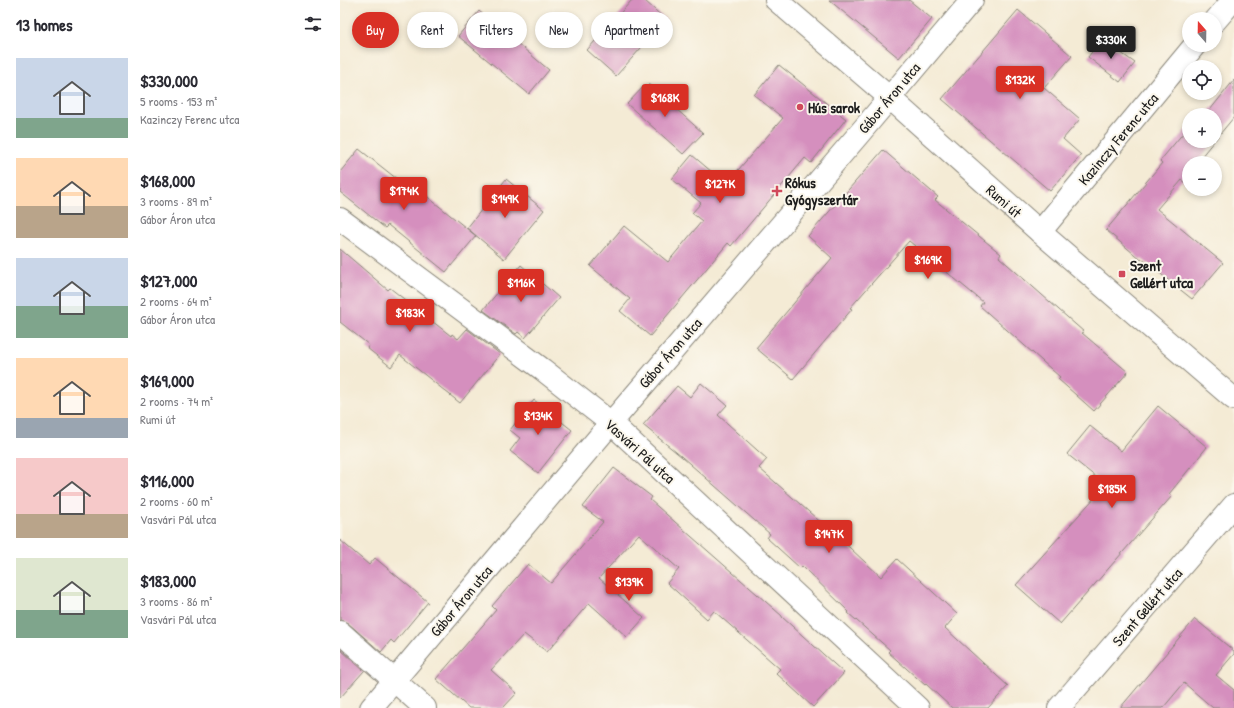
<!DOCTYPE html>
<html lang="en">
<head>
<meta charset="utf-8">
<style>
	:root { --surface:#fff; --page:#f2f2f3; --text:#2b2b33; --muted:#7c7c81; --accent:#d93025 }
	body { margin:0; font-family:"Patrick Hand",sans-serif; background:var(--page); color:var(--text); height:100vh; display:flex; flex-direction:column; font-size:15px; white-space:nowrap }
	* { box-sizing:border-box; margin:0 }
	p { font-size:13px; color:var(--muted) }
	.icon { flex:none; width:22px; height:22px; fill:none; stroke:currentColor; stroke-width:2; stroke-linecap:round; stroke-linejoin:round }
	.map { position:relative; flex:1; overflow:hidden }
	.sheet { display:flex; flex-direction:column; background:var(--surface); width:340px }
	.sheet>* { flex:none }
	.top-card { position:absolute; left:12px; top:12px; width:380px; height:36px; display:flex; gap:8px }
	.needle { width:26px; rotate:340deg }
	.buttons { position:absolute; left:842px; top:12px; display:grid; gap:8px }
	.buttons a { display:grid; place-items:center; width:40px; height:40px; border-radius:50%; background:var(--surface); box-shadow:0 2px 6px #0003; font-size:20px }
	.price { position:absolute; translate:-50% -34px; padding:0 9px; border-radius:4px; background:var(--accent); color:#fff; font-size:13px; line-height:26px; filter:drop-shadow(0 1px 2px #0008) }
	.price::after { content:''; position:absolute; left:50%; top:24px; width:12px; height:9px; margin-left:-6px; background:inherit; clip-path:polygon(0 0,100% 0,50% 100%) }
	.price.on { background:#222; color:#fff }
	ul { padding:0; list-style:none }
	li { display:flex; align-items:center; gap:12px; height:100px; padding:0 16px }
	li span { display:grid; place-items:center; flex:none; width:112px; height:80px; border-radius:0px; color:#555 }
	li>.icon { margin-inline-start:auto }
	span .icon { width:48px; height:48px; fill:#fffc; stroke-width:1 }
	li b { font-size:17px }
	h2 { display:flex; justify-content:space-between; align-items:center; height:48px; padding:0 16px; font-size:17px }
	.chip { padding:0 14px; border-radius:18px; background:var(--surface); box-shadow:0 2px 6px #0003; font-size:14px; line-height:36px }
	.chip.on { background:var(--accent); color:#fff }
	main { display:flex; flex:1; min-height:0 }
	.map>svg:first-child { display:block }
	.building { fill:#d58fbe }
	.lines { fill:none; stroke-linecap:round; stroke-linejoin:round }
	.minor-casing { stroke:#888478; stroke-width:24 }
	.minor { stroke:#fff; stroke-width:22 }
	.poi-dot { fill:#d1495b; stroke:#fbf7ec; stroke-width:1.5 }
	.labels { text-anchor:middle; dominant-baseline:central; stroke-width:4; stroke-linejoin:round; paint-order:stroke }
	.street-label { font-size:15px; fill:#1c1c1c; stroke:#fbf7ec }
	.poi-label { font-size:15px; font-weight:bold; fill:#1c1c1c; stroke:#fbf7ec; text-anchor:start }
</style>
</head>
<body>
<main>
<section class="sheet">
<h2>13 homes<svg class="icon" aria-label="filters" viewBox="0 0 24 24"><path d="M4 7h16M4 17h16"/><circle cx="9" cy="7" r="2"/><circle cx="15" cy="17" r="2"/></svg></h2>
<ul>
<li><span style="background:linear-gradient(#c9d6e8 75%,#7fa58c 0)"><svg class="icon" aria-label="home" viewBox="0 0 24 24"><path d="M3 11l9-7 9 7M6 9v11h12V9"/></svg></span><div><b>$330,000</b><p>5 rooms · 153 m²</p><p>Kazinczy Ferenc utca</p></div></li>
<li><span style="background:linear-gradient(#ffd9b3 60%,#b9a48a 0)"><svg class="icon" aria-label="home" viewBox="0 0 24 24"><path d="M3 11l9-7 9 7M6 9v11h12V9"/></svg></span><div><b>$168,000</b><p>3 rooms · 89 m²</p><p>Gábor Áron utca</p></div></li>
<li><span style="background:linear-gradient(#c9d6e8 60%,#7fa58c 0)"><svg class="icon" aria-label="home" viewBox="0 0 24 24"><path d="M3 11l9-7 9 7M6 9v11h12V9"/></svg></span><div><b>$127,000</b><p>2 rooms · 64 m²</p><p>Gábor Áron utca</p></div></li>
<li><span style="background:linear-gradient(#ffd9b3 75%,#9aa5b1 0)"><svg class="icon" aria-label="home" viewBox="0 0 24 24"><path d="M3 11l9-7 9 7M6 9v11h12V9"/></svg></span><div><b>$169,000</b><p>2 rooms · 74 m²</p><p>Rumi út</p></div></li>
<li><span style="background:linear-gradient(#f6c9c9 70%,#b9a48a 0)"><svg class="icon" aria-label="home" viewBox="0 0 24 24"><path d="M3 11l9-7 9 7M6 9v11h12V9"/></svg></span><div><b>$116,000</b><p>2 rooms · 60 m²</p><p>Vasvári Pál utca</p></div></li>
<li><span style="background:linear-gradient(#dfe7d0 65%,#7fa58c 0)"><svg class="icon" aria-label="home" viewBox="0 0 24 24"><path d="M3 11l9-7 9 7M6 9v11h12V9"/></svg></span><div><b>$183,000</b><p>3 rooms · 86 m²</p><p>Vasvári Pál utca</p></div></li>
</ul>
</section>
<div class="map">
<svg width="894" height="708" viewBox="0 0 894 708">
	<rect width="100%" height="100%" fill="#fbf7ec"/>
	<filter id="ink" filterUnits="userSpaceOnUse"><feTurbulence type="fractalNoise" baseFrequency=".025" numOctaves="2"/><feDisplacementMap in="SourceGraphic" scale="8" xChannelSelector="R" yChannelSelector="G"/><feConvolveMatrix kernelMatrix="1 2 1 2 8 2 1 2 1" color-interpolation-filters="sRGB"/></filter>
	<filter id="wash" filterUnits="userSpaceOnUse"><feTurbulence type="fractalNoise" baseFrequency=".012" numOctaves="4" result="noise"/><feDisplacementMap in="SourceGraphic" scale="16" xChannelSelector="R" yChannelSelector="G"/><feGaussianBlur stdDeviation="0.9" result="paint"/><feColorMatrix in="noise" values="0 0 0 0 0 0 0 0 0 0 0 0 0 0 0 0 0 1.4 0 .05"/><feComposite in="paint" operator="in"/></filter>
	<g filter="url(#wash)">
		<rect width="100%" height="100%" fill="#f4ebd5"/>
		<g id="blocks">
			<g class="building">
				<polygon points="292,0 304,0 326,20 276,76 247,50"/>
				<polygon points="489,0 569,0 592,19 559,58"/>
				<polygon points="678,10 732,56 704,88 740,119 723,139 741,155 710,191 602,99"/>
				<polygon points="139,11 209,70 189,94 118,36"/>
				<polygon points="762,39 795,63 780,82 748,57"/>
				<polygon points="439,65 506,119 471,163 465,158 391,246 388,243 310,336 280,311 290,299 250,266 284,226 328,262 362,221 352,213 361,203 332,179 352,155 386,184 443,118 414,95"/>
				<polygon points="894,80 894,117 875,140 875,115 866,115"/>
				<polygon points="307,83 363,133 343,154 287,104"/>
				<polygon points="849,126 849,141 874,141 856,163 849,163 849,185 842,180 817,209 883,263 852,299 802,259 801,260 766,230 822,163 820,161"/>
				<polygon points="19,149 81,198 84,194 136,236 106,272 48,225 45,228 0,192 0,172"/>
				<polygon points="543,150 598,197 595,200 661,254 659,257 744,332 742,333 788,372 754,411 718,379 720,377 640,306 643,302 569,241 510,308 512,309 453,379 416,348 492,258 468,236"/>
				<polygon points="166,179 204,210 164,259 127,228"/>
				<polygon points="0,249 48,290 50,288 111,336 112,334 118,339 127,329 160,354 120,403 60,355 51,367 27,348 29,345 0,322"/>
				<polygon points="181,265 219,298 185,338 178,332 176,334 143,310"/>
				<polygon points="361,383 387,405 378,415 427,459 419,468 510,548 541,577 557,559 617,614 605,628 668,686 648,708 612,708 586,684 585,685 548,652 550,650 508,613 509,612 462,566 460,568 427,538 430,534 342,457 303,425 337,386 350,397"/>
				<polygon points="194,400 232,430 198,473 170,451 180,438 170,430"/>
				<polygon points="818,406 867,447 829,494 832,496 720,624 676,585 766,485 727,454 750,426 781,451"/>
				<polygon points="274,468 312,497 310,500 442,616 442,617 504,673 473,707 436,673 440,669 374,611 367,619 327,583 339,569 299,534 259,578 304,618 287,637 249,603 207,652 184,634 151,670 177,693 163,708 129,708 96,679 156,610 152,606 188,564 211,583 263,522 243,507"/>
				<polygon points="0,540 29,565 35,558 88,602 54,643 51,640 41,652 8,623 0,620"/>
				<polygon points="855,619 894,651 894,654 876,675 894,690 894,708 873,708 844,683 823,708 780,708"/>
				<polygon points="0,649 24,671 0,698"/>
			</g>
		</g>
	</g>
	<g filter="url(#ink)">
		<use href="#blocks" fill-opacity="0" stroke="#888478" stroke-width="1"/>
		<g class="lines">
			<defs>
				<g id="minor">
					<polyline points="436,0 550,98 700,232 894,399"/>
					<polyline points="875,21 893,0"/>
					<polyline points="0,219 202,369 271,423 578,708"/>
					<polyline points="700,232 855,45"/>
					<polyline points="0,632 85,708"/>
					<polyline points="31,708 271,423 519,134 632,0"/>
					<polyline points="719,708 894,505"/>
				</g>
			</defs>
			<use href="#minor" class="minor-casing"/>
			<use href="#minor" class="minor"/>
		</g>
	</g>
	<g class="poi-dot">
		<circle cx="460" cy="107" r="4"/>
		<path d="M435 185h4v4h4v4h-4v4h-4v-4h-4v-4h4z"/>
		<rect x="778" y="270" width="8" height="8" rx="2"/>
	</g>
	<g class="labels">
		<g class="street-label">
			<text transform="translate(549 98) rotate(-50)">Gábor Áron utca</text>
			<text transform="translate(778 139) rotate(-50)">Kazinczy Ferenc utca</text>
			<text transform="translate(664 201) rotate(42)">Rumi út</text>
			<text transform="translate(330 353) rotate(-49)">Gábor Áron utca</text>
			<text transform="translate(300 451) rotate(42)">Vasvári Pál utca</text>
			<text transform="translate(121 601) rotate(-50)">Gábor Áron utca</text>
			<text transform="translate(807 607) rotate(-49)">Szent Gellért utca</text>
		</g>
		<g class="poi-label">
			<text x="468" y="107">Hús sarok</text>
			<text x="445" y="182">Rókus<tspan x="445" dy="17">Gyógyszertár</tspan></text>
			<text x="790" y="265">Szent<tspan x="790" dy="17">Gellért utca</tspan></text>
		</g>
	</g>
</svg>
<div class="buttons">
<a><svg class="needle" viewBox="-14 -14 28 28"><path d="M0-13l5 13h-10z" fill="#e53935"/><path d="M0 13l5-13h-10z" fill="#7c7c81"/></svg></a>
<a><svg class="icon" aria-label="locate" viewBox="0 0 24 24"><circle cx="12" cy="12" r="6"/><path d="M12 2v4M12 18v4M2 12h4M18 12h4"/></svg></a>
<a>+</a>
<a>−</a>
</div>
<b class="price on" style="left:771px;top:60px">$330K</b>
<b class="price" style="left:680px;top:100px">$132K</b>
<b class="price" style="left:325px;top:118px">$168K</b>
<b class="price" style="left:380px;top:204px">$127K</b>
<b class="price" style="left:64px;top:211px">$174K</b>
<b class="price" style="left:165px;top:219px">$149K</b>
<b class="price" style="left:588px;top:280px">$169K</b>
<b class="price" style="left:181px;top:303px">$116K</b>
<b class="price" style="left:70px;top:333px">$183K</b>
<b class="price" style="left:198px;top:436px">$134K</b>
<b class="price" style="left:772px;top:509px">$185K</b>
<b class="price" style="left:489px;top:554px">$147K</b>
<b class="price" style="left:289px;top:602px">$139K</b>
<div class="top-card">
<a class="chip on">Buy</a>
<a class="chip">Rent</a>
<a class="chip">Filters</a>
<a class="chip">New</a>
<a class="chip">Apartment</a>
</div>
</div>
</main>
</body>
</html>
